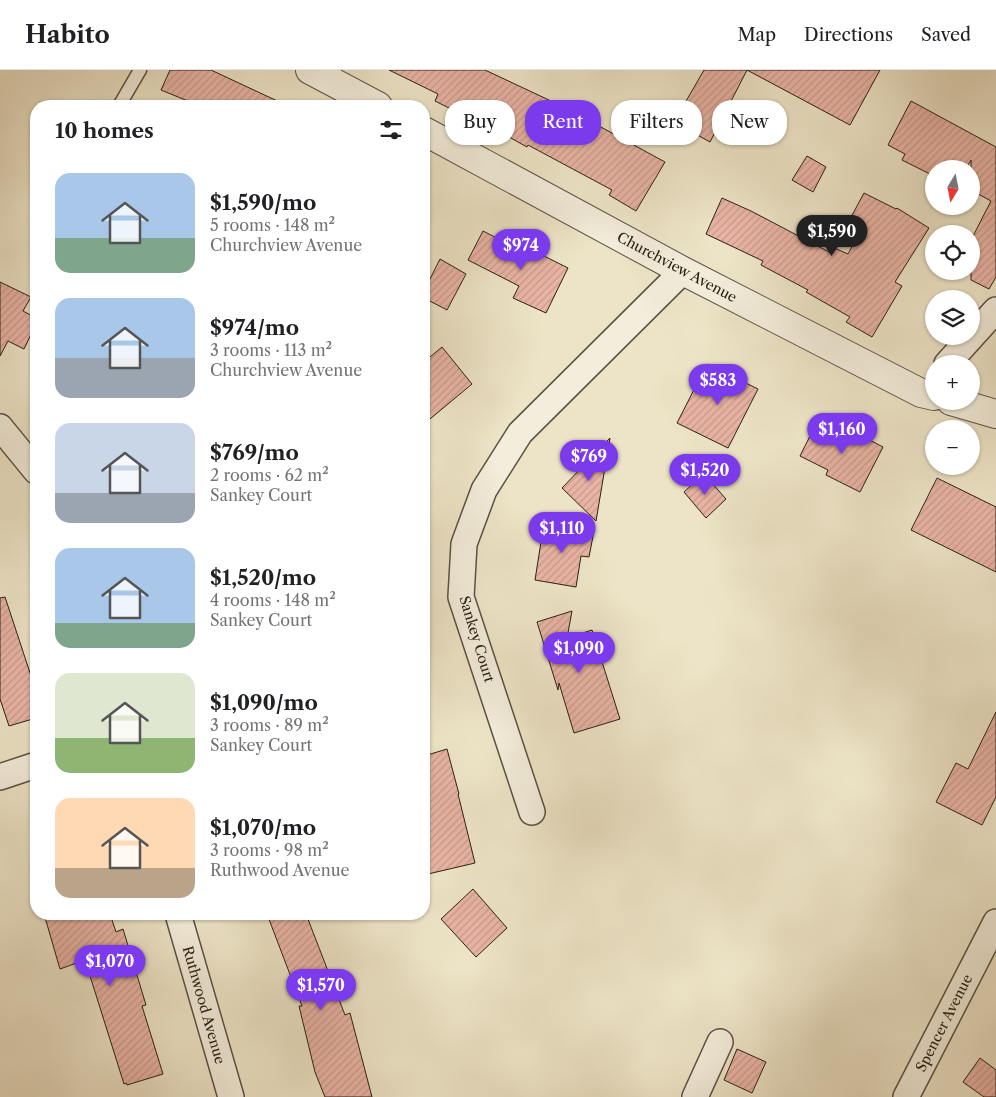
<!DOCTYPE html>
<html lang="en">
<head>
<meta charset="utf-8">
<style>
	:root { --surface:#fff; --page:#f2f2f2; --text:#202124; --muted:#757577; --line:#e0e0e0; --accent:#7c3aed }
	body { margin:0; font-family:"Libre Caslon Text",serif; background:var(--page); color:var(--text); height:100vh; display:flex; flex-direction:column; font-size:19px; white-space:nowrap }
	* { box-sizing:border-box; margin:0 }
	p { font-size:16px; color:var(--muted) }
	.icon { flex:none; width:28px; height:28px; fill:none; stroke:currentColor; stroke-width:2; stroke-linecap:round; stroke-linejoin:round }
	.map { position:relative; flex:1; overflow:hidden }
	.details { position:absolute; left:30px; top:30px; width:400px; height:820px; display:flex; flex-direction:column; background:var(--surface); border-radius:20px; box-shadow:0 1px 4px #0004 }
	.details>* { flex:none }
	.hud { position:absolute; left:445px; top:30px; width:475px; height:45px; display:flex; gap:10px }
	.needle { width:32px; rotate:190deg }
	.fabs { position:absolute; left:925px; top:90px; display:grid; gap:10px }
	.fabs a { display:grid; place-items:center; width:55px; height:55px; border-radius:50%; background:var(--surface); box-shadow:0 1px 4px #0004; font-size:25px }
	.price { position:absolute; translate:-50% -42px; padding:0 11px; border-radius:18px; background:var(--accent); color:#fff; font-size:16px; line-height:32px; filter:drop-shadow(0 1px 2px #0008) }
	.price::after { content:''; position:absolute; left:50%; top:30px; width:15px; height:11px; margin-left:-8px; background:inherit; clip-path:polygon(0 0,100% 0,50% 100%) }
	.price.current { background:#222; color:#fff }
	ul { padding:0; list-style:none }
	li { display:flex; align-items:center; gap:15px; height:125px; padding:0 25px }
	li span { display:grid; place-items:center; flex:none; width:140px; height:100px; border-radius:15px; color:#555 }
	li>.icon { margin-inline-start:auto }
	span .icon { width:60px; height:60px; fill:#fffc; stroke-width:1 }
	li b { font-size:21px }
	h2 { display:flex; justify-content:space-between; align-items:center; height:60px; padding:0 25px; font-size:21px }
	.pill { padding:0 18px; border-radius:20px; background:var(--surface); box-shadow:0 1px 4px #0004; font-size:18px; line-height:45px }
	.pill.current { background:var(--accent); color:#fff }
	header { display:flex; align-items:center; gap:30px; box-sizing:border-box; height:70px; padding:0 25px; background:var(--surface); border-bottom:1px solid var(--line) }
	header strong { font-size:24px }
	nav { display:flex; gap:28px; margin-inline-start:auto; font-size:18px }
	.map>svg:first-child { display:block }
	.building { fill:url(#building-hatch); stroke:#282016 }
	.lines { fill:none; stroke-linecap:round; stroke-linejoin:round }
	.service-casing { stroke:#595142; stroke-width:15 }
	.minor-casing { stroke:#595142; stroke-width:28 }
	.tertiary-casing { stroke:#595142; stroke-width:30 }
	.service { stroke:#f3eddb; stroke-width:12 }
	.minor { stroke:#f3eddb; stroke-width:25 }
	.tertiary { stroke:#f3eddb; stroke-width:28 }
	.labels { text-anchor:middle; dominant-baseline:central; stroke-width:4.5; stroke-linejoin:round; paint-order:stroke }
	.street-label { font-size:14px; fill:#282016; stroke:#f3eddb }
</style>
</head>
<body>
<header>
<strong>Habito</strong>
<nav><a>Map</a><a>Directions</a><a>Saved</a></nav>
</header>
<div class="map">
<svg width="996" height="1027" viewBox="0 0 996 1027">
	<defs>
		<pattern id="building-hatch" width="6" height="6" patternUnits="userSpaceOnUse" patternTransform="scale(1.25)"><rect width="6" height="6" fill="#e9b4a5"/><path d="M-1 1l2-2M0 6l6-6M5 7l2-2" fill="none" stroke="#c89a8d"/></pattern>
	</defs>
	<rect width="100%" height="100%" fill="#ede4c7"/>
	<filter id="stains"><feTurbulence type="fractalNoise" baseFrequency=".004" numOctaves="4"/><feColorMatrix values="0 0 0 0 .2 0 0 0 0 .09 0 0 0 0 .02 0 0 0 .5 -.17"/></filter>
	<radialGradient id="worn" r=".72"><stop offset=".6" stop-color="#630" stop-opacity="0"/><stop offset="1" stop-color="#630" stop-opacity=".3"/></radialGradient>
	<g class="building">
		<polygon points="170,0 211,0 288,36 200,36 161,20"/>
		<polygon points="389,0 485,0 551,31 549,35 596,61 599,56 665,92 636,141 609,125 612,120 528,75 527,77 491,57 489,61 464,48 465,46 435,31 438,24"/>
		<polygon points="704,0 880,0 850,55 747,0 710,72 674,52"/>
		<polygon points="911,31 996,77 996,207 989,219 971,210 971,170 991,131 971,120 971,90 966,99 934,99 934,106 902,90 905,84 888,75"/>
		<polygon points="807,86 826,97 813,122 792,110"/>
		<polygon points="864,123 896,139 897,138 929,158 895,212 902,216 872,267 846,252 850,247 806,222 808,220 761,195 763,191 706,164 722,128 751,141 829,182 832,177 848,184 863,156 850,149"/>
		<polygon points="483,161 534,187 536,182 568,198 546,243 513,228 519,216 468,190"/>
		<polygon points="440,189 466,204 447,240 424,228 424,221"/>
		<polygon points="0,212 31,227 23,241 36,248 36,254 24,279 8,271 0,286"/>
		<polygon points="442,277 472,314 424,354 424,292"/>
		<polygon points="707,294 758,319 728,378 677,353"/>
		<polygon points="817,352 849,368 852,361 883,377 860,422 826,405 828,400 800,386"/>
		<polygon points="610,368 596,451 562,418"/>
		<polygon points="704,404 726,429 706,448 684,422"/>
		<polygon points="937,408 996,437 996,502 911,460"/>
		<polygon points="544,453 594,461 589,487 581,486 576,517 535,510"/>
		<polygon points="5,527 36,621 36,648 9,656 0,629 0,528"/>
		<polygon points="572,541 567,568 592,560 620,649 574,663 559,613 558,620 537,552"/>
		<polygon points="996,642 996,727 982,755 936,732 956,693 968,699"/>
		<polygon points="447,679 459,724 458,724 475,793 428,804 424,786 424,686"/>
		<polygon points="473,819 507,858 476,887 441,849"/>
		<polygon points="44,844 110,844 116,862 123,859 146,935 142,936 163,1004 127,1015 126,1013 124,1014 85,890 60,899"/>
		<polygon points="267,844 306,844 345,945 350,943 372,1027 325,1027 315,1002 299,936 302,936"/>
		<polygon points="737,979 766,992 752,1023 724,1010"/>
		<polygon points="980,988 996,1000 996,1027 984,1027 963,1012"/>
	</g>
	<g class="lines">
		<defs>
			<polyline id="service" points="119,36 140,0"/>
			<g id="minor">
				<polyline points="947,294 996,240"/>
				<polyline points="0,357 36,401"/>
				<polyline points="0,707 36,695"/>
				<polyline points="532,742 461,527 464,474 484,420 520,363 683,201"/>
				<polyline points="178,844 231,1027"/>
				<polyline points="695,1027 720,972"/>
				<polyline points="906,1027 996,852"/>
			</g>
			<g id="tertiary">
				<polyline points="310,0 378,36"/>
				<polyline points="424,61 683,201 921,323 934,326"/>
				<polyline points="951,331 996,344"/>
			</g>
		</defs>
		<use href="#service" class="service-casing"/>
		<use href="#minor" class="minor-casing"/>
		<use href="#tertiary" class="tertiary-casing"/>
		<use href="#service" class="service"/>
		<use href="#minor" class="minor"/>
		<use href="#tertiary" class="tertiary"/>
	</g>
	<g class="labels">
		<g class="street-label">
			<text transform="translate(677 197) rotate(28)">Churchview Avenue</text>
			<text transform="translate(477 569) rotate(73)">Sankey Court</text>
			<text transform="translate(204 935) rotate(74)">Ruthwood Avenue</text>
			<text transform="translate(944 953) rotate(-63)">Spencer Avenue</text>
		</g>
	</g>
	<rect width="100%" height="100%" filter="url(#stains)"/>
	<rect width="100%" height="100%" fill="url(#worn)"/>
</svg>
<div class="fabs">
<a><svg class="needle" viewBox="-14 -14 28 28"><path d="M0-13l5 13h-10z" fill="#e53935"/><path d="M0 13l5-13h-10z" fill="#757577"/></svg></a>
<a><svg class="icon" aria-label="locate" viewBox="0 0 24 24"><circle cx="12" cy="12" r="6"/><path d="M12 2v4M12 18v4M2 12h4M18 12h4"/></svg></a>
<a><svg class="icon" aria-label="layers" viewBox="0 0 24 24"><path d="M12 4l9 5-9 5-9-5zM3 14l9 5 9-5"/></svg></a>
<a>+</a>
<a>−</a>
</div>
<b class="price current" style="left:832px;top:187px">$1,590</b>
<b class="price" style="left:521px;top:201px">$974</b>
<b class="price" style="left:718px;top:336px">$583</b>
<b class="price" style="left:842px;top:385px">$1,160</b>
<b class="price" style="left:589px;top:412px">$769</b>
<b class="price" style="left:705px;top:426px">$1,520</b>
<b class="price" style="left:562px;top:484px">$1,110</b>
<b class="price" style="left:579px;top:604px">$1,090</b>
<b class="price" style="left:110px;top:917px">$1,070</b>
<b class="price" style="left:321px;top:941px">$1,570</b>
<div class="hud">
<a class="pill">Buy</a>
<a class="pill current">Rent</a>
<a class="pill">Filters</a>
<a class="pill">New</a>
</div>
<section class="details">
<h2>10 homes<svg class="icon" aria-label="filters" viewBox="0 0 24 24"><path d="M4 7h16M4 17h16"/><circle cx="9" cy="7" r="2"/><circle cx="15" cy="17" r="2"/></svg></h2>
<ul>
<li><span style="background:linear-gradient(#a9c7e8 65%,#7fa58c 0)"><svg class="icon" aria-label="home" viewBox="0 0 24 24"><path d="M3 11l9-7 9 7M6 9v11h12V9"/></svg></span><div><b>$1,590/mo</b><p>5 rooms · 148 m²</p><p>Churchview Avenue</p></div></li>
<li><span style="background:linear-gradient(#a9c7e8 60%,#9aa5b1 0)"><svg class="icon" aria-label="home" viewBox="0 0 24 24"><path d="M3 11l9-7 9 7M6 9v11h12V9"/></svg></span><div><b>$974/mo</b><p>3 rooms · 113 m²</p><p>Churchview Avenue</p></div></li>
<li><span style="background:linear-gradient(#c9d6e8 70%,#9aa5b1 0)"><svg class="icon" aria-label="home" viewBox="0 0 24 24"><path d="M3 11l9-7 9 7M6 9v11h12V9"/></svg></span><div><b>$769/mo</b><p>2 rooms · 62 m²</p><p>Sankey Court</p></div></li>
<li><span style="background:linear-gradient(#a9c7e8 75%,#7fa58c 0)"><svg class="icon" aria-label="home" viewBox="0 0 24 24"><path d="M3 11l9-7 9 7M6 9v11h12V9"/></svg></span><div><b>$1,520/mo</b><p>4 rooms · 148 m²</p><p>Sankey Court</p></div></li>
<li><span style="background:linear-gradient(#dfe7d0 65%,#8fb573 0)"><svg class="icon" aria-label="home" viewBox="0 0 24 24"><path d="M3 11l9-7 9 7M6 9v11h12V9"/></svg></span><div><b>$1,090/mo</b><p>3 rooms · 89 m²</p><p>Sankey Court</p></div></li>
<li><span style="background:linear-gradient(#ffd9b3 70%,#b9a48a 0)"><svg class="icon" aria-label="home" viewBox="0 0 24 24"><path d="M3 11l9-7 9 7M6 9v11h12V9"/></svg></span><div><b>$1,070/mo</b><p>3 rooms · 98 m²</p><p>Ruthwood Avenue</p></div></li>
</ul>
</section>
</div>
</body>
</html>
